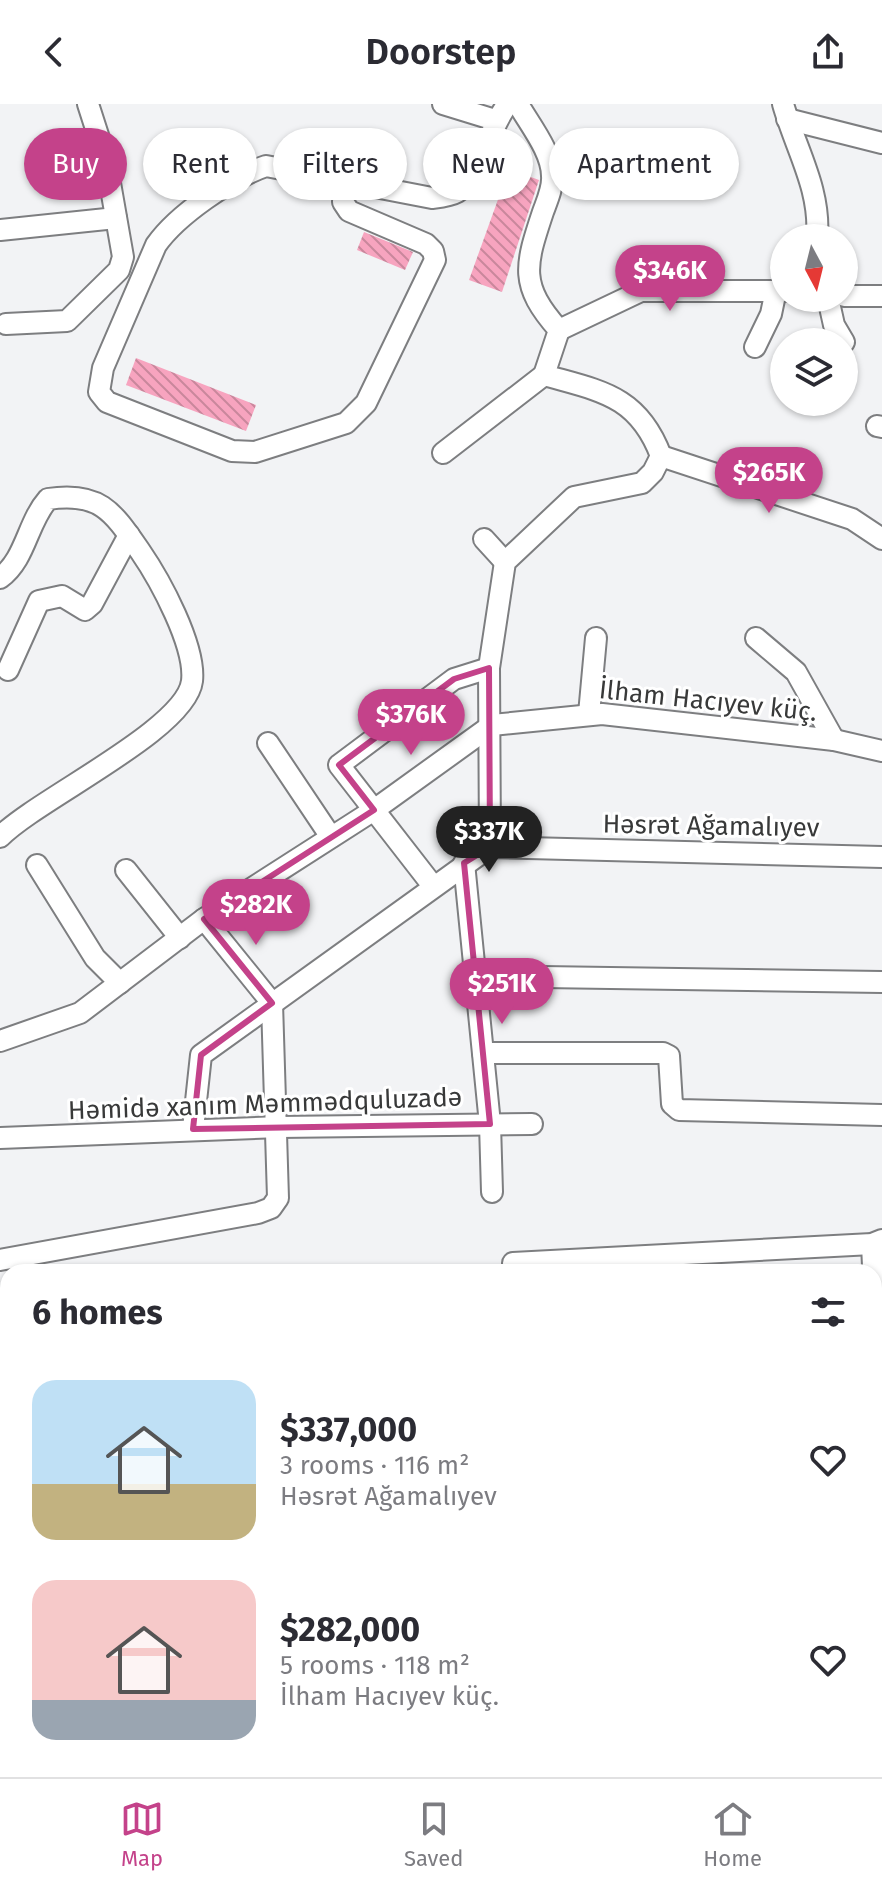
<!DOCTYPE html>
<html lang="en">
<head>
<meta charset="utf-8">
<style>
	:root { --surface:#fff; --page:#f7f7f7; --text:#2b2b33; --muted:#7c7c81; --line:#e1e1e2; --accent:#c4428a }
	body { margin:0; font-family:"Fira Sans",sans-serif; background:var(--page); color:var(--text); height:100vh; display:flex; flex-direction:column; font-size:30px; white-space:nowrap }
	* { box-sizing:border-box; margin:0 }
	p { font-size:26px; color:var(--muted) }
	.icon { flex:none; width:44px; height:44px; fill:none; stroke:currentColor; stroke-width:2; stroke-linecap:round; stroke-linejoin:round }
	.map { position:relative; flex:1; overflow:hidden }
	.side { position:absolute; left:0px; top:1160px; width:882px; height:514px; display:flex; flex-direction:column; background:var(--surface); border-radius:24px 24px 0 0; box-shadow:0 2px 6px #0004 }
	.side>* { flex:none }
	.banner { position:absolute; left:24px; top:24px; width:834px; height:72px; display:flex; gap:16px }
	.needle { width:52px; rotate:173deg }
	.fabs { position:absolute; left:770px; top:120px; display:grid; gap:16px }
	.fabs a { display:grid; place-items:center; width:88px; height:88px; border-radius:50%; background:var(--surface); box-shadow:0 2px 6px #0004; font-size:40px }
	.price { position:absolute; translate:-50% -68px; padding:0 18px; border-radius:28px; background:var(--accent); color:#fff; font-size:26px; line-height:52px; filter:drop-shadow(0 2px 4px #0008) }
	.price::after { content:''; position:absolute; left:50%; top:48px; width:24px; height:18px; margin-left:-12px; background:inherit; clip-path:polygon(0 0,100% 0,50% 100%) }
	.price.selected { background:#222; color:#fff }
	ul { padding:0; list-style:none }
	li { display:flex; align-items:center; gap:24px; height:200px; padding:0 32px }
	li span { display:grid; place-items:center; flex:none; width:224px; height:160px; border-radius:24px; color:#555 }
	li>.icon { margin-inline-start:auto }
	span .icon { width:96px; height:96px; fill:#fffc; stroke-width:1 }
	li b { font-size:34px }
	h2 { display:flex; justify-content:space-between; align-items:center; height:96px; padding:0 32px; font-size:34px }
	.tag { padding:0 28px; border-radius:36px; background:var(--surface); box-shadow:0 2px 6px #0004; font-size:28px; line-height:72px }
	.tag.selected { background:var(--accent); color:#fff }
	header { display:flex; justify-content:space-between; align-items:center; height:104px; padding:0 32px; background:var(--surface); font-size:36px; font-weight:600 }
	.dock { display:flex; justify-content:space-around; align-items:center; height:112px; border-top:2px solid var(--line); background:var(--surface); font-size:22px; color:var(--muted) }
	.dock a { display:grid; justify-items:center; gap:4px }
	.dock .selected { color:var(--accent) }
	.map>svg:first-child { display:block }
	.building { fill:url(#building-back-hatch) }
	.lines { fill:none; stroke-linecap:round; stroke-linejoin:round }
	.minor-casing { stroke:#7d7e80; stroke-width:24 }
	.major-casing { stroke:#7d7e80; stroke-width:30 }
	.minor { stroke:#fff; stroke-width:20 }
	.major { stroke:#fff; stroke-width:26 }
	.rail { stroke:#6a6b6b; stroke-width:4; stroke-dasharray:16 8; stroke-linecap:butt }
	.marked { fill:none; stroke:#c4428a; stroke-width:6; stroke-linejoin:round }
	.labels { text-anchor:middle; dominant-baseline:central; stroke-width:6; stroke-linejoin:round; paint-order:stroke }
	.street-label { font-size:26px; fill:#383939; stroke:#fff }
</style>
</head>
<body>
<header><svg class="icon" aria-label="back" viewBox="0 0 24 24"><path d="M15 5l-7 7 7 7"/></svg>Doorstep<svg class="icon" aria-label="share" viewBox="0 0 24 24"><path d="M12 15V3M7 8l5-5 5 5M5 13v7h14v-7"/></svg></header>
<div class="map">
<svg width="882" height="1673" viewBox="0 0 882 1673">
	<defs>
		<pattern id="building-back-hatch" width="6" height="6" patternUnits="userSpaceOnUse" patternTransform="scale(2)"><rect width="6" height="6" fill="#f7a4bf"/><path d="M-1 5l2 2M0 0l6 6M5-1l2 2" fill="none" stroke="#c9879c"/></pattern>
	</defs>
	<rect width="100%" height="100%" fill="#f2f3f5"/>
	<g class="building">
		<polygon points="509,65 539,76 502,188 469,176"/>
		<polygon points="364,128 413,148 405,166 357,146"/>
		<polygon points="136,254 256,301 246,327 126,281"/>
	</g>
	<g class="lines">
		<defs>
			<g id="minor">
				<polyline points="443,0 495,16"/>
				<path d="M783,0c13,46 38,85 34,134"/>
				<polyline points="787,15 882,39"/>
				<polyline points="553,71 586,61 620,72 675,61"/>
				<path d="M344,77l-1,21 6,9 77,33 7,7 2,9 -69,143 -20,20 -91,29 -23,-1 -125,-49 -8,-10 4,-24 53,-123c21,-30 75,-67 110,-79l166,32c8,-1 18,-2 25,-6 21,-12 33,-67 51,-88"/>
				<polyline points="0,126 116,114"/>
				<polyline points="844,192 882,192"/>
				<polyline points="828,194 834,221 844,238"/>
				<polyline points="6,220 67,217 119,166 123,153 106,56 88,0"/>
				<polyline points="559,226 641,187 784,187"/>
				<polyline points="755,243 771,210 776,186"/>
				<polyline points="877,322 882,323"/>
				<polyline points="443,349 544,271"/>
				<polyline points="661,352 852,415 882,435"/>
				<polyline points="484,435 505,458"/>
				<path d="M0,474c26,-19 27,-55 48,-79 52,-8 65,13 92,52 20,29 56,95 52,130 -6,49 -155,118 -192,156"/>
				<polyline points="756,534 796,568 834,636"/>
				<polyline points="8,566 39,497 62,492 85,506 92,500 129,431"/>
				<polyline points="589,610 596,534"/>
				<polyline points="268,639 331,733"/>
				<path d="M490,743l-1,-179 16,-106 69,-65 68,-14 11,-11 8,-16c-23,-61 -61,-65 -117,-81l15,-45c-40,-45 -34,-64 -16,-118 4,-11 10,-24 9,-36 0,-24 -22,-51 -34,-72"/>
				<polyline points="464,759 490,1020 492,1088"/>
				<polyline points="37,761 95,854 120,879"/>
				<polyline points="126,766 180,834"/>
				<polyline points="433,782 339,661 454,575 489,564"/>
				<polyline points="475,872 882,878"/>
				<polyline points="0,937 80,909 204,815 374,706 492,621 602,610 834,636 882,647"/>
				<polyline points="483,949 663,949 669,952 672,1000 679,1006 882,1011"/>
				<polyline points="193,1025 201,951 490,743 882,753"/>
				<polyline points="0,1034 279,1023 532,1020"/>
				<polyline points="872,1140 874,1184"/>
				<polyline points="0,1156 258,1109 271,1104 278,1094 272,899 204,815"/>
				<polyline points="513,1159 872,1140 882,1136"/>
				<polyline points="0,1244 8,1243"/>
				<polyline points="874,1440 882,1444"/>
				<polyline points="0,1622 8,1622"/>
				<polyline points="170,1666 172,1673"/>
				<polyline points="668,1666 670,1673"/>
			</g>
			<g id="major">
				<polyline points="874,1369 882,1365"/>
				<polyline points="0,1412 8,1412"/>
			</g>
		</defs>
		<use href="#minor" class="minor-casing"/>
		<use href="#major" class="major-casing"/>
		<use href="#minor" class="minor"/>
		<use href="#major" class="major"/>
		<g class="rail">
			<polyline points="874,1233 882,1232"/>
			<polyline points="874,1262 882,1262"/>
			<polyline points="0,1275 8,1274"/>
			<polyline points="0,1306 8,1306"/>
		</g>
	</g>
	<path class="marked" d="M489,564l1,179 -26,16 26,261 -297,5 8,-74 71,-52 -68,-84 170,-109 -35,-45 115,-86z"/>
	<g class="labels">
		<g class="street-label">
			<text transform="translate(708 597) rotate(6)">İlham Hacıyev küç.</text>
			<text transform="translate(711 722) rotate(1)">Həsrət Ağamalıyev</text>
			<text transform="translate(265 1000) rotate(-2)">Həmidə xanım Məmmədquluzadə</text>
		</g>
	</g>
</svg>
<div class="fabs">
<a><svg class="needle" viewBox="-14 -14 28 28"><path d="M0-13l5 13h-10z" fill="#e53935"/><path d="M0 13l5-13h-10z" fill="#7c7c81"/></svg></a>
<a><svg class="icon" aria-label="layers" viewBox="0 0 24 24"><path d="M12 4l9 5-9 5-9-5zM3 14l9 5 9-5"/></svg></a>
</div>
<b class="price" style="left:670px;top:209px">$346K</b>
<b class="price" style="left:769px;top:411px">$265K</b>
<b class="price" style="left:411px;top:653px">$376K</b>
<b class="price selected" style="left:489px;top:770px">$337K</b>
<b class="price" style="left:256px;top:843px">$282K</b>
<b class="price" style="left:502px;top:922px">$251K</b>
<div class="banner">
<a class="tag selected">Buy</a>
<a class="tag">Rent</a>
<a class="tag">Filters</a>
<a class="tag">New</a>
<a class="tag">Apartment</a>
</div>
<section class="side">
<h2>6 homes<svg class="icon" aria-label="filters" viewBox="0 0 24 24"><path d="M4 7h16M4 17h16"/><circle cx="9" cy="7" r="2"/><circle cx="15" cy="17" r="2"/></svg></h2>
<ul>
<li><span style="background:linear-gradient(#bfe0f5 65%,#c2b280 0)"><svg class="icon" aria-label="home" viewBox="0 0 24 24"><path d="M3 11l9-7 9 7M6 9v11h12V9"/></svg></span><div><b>$337,000</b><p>3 rooms · 116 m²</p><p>Həsrət Ağamalıyev</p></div><svg class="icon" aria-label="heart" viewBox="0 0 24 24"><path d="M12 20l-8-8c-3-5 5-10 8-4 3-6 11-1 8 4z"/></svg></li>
<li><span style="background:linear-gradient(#f6c9c9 75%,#9aa5b1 0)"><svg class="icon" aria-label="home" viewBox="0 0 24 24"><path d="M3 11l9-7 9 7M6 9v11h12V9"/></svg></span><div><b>$282,000</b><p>5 rooms · 118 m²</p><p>İlham Hacıyev küç.</p></div><svg class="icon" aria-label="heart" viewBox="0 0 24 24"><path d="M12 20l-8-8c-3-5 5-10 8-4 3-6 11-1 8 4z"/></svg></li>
</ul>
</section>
</div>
<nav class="dock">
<a class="selected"><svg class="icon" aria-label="map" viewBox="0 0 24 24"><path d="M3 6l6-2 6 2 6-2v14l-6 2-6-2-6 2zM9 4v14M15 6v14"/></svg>Map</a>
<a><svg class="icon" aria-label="saved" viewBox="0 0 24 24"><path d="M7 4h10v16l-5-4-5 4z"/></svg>Saved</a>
<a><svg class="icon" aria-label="home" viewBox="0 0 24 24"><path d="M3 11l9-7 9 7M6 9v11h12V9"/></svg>Home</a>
</nav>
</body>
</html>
